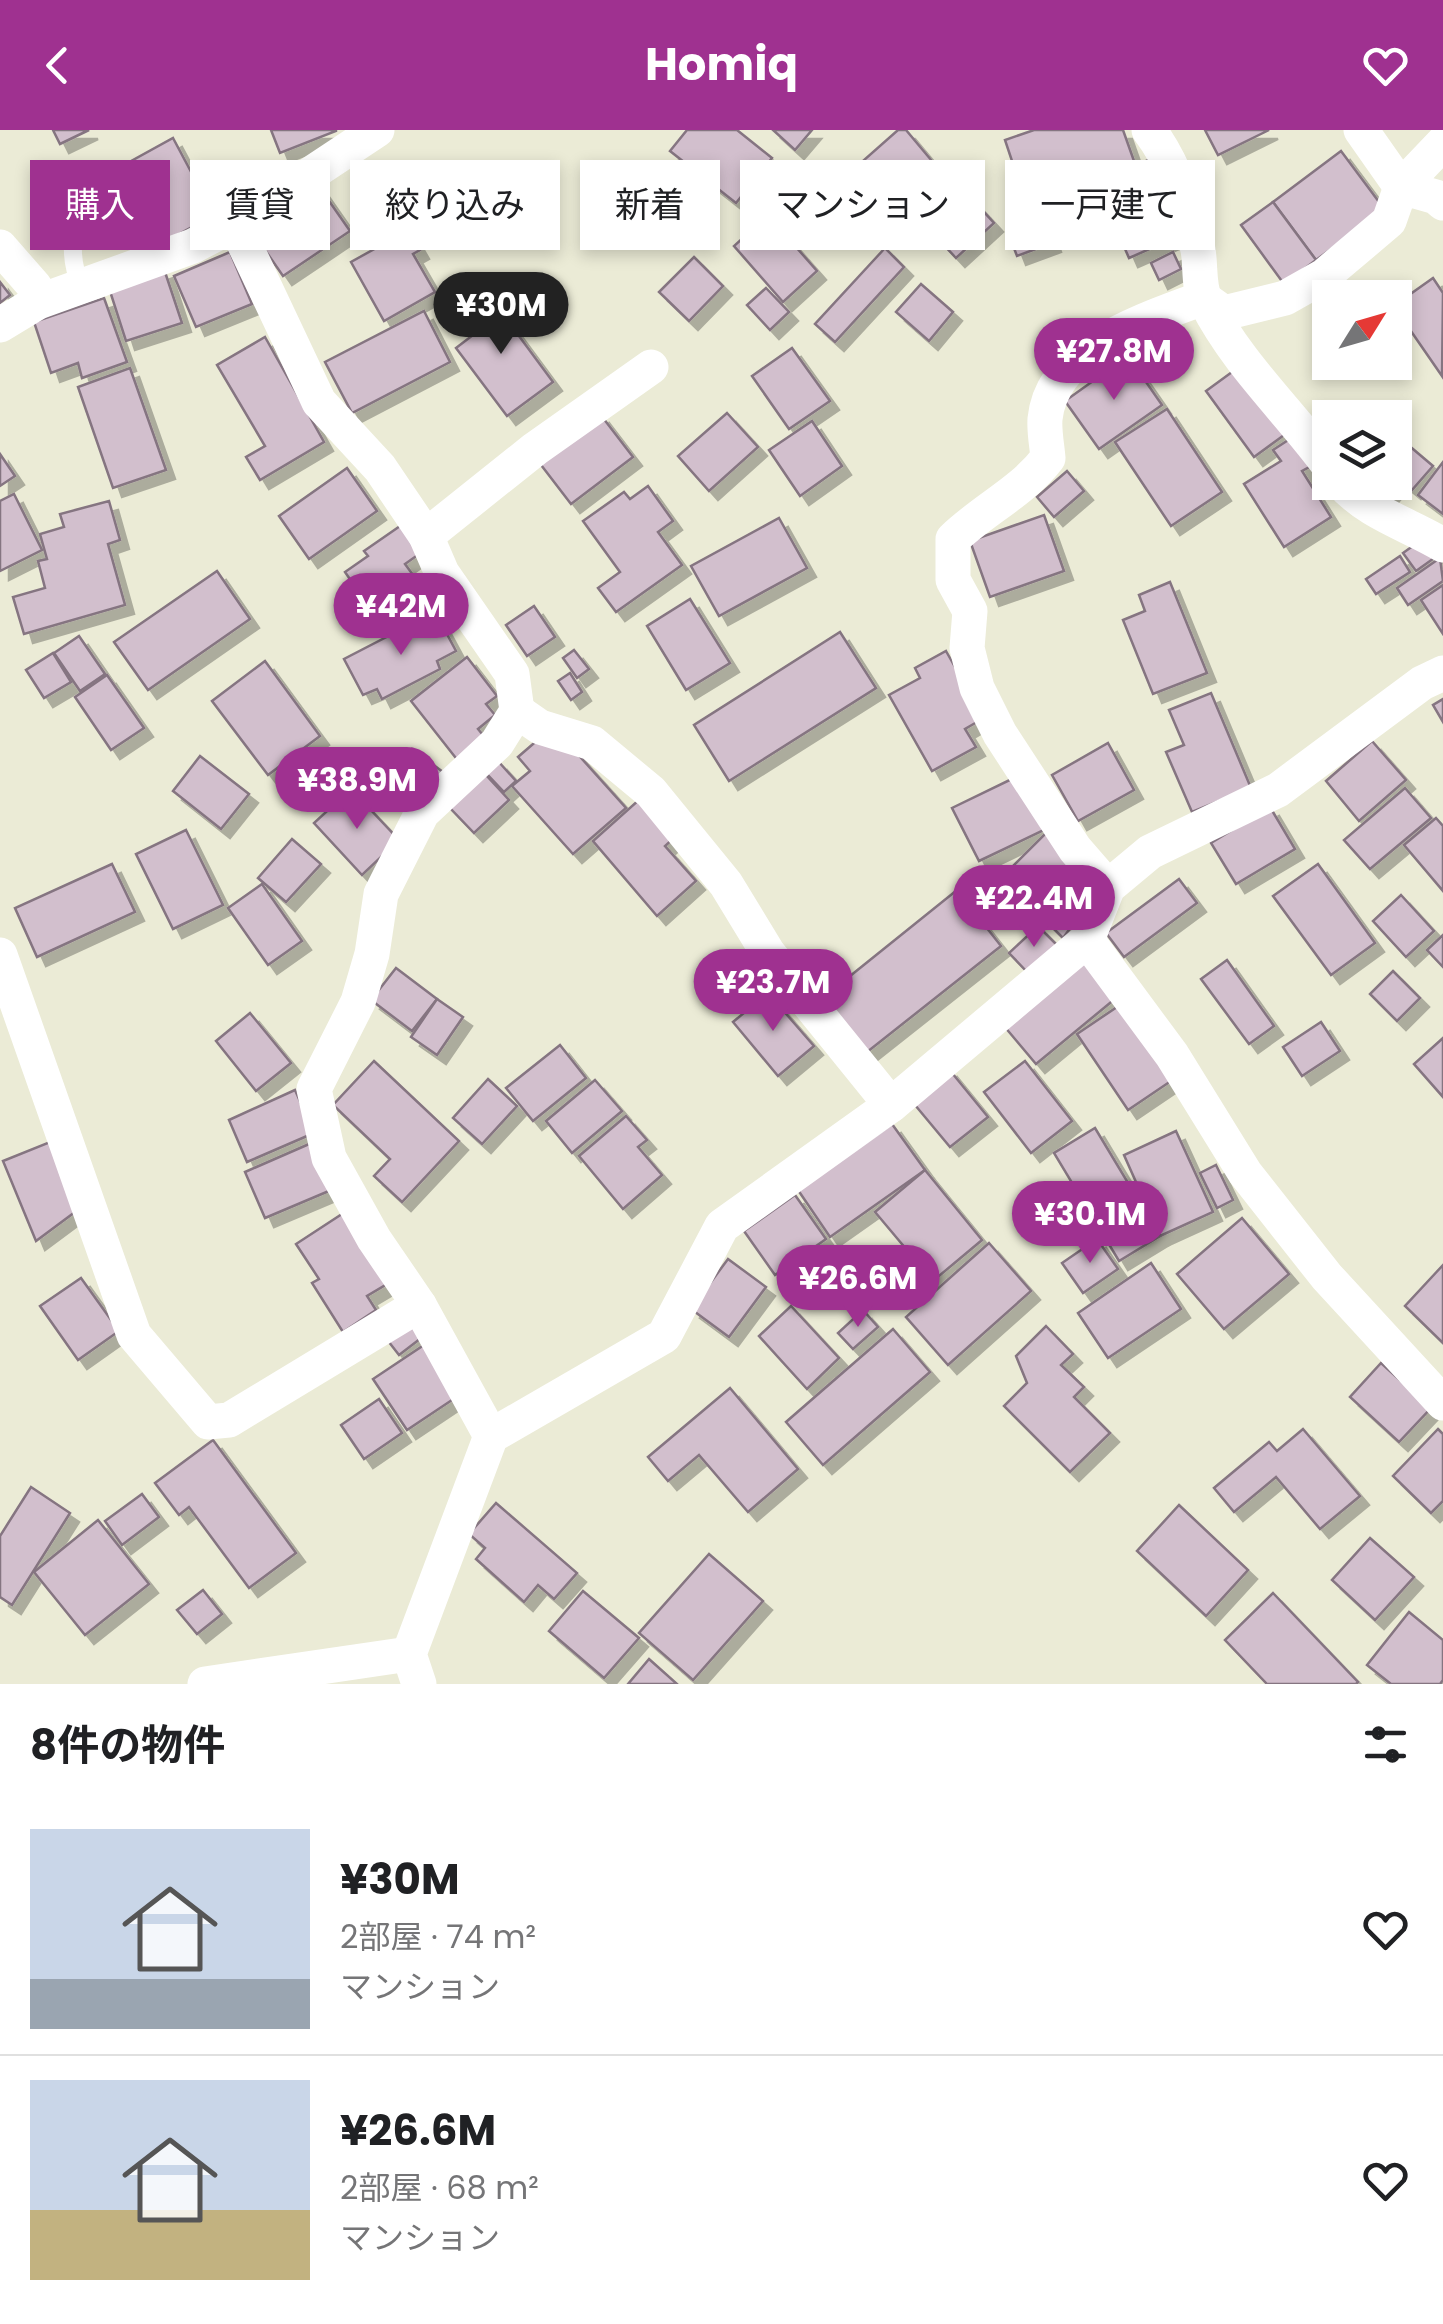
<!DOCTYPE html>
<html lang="ja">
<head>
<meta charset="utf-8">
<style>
	:root { --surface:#fff; --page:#f2f2f2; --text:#202124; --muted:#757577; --line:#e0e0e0; --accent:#9f3190 }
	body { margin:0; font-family:Poppins,"Noto Sans JP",sans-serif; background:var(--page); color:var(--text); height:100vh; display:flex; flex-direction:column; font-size:38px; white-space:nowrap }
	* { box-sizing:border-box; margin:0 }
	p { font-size:32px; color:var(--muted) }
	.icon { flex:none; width:55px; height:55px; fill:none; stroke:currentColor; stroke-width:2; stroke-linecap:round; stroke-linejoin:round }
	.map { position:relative; height:1554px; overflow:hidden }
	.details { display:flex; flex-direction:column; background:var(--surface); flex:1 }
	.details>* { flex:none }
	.banner { position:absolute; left:30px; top:30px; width:1385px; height:90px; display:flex; gap:20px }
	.needle { width:65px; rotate:53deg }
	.controls { position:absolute; left:1312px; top:150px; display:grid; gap:20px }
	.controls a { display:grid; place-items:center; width:100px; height:100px; border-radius:0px; background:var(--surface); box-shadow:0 5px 15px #0003; font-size:50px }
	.price { position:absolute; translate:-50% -85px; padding:0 22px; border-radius:35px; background:var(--accent); color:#fff; font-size:32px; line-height:65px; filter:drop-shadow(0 2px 5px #0008) }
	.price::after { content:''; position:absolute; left:50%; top:60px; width:30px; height:22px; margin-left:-15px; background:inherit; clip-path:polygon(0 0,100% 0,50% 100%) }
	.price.on { background:#222; color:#fff }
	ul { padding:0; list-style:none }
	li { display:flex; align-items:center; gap:30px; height:250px; padding:0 30px }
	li+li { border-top:2px solid var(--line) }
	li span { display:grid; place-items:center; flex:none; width:280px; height:200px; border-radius:0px; color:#555 }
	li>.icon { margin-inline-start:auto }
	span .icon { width:120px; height:120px; fill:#fffc; stroke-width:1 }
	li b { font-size:42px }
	h2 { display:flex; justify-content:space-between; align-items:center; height:120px; padding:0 30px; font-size:42px }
	.chip { padding:0 35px; border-radius:0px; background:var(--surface); box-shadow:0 5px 15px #0003; font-size:35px; line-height:90px }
	.chip.on { background:var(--accent); color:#fff }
	header { display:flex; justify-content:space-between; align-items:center; height:130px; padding:0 30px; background:var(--accent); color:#fff; font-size:45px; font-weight:700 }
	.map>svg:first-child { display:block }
	.building { fill:#d2bfcd; stroke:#857481; stroke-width:2.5; filter:url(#shadow) }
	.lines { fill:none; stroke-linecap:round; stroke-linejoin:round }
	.service { stroke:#fff; stroke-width:18 }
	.minor { stroke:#fff; stroke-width:35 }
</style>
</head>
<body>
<header><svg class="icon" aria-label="back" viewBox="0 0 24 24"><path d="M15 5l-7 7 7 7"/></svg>Homiq<svg class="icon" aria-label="heart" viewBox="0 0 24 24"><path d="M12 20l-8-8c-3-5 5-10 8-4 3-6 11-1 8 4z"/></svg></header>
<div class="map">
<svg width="1443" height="1554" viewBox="0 0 1443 1554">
	<defs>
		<filter id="shadow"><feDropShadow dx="9" dy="9" stdDeviation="0" flood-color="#0004"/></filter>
	</defs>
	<rect width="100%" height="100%" fill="#ebebd6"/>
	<g class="building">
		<polygon points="53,0 89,0 60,14"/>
		<polygon points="271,0 336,0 336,1 280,23"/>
		<polygon points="687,0 737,0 772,28 736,73 670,21"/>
		<polygon points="773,0 812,0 795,20"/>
		<polygon points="898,0 906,0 942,43 905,76 864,30"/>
		<polygon points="1034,0 1123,0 1134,31 1024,67 1005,10"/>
		<polygon points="1205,0 1269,0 1218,25"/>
		<polygon points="173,8 214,85 166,111 124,35"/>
		<polygon points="1341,21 1385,80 1316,130 1273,72"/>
		<polygon points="1153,28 1186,103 1129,128 1096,53"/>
		<polygon points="950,45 994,93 956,128 912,81"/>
		<polygon points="320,58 350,101 283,146 254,104"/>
		<polygon points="1273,72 1316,130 1284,154 1241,95"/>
		<polygon points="768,85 817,141 783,172 734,116"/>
		<polygon points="401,87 420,120 413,124 435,162 384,191 351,132 376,118 368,106"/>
		<polygon points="1043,87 1052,113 1017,126 1007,100"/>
		<polygon points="885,118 904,137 835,212 815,194"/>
		<polygon points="230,122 252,174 196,197 174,146"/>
		<polygon points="1173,122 1181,139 1159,150 1151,133"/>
		<polygon points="694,127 723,156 689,191 659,162"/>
		<polygon points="164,139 182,193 126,211 109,158"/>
		<polygon points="1433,148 1443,163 1442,246 1395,178 1395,175"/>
		<polygon points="0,152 10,165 0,173"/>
		<polygon points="921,154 953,182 929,211 896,182"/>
		<polygon points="766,158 789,182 770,200 747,175"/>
		<polygon points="488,164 553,252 507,286 456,218 473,205 459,186"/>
		<polygon points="104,168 127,232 82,248 78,233 51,243 34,192"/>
		<polygon points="424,181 450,232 352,283 325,232"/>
		<polygon points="265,207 324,312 260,350 246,327 265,316 217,235"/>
		<polygon points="792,218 830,271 789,299 752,246"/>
		<polygon points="1128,226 1162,275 1099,319 1065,271"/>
		<polygon points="1243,234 1291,300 1254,327 1206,261"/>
		<polygon points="130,238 166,340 113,358 78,257"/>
		<polygon points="1167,279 1222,362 1171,396 1115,312"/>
		<polygon points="727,283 758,317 709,361 678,326"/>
		<polygon points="600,284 633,327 571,374 538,331"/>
		<polygon points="812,291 842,336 800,366 769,320"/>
		<polygon points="1296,305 1315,334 1302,341 1331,387 1284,417 1244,354 1281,331 1273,320"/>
		<polygon points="1400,308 1433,336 1412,360 1395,346 1395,314"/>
		<polygon points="0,324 15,346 0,356"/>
		<polygon points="1443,332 1443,384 1418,365"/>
		<polygon points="347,338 377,381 309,429 279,386"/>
		<polygon points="1067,341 1084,361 1054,387 1037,367"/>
		<polygon points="1367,352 1395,352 1397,354 1385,368"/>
		<polygon points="648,356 673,391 658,402 682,435 616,482 598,458 620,442 583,391 624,362 630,369"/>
		<polygon points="14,364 42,420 0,441 0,371"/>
		<polygon points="109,371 120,410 108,414 125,475 24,504 13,467 45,458 38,431 47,429 40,404 64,397 60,384"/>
		<polygon points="1044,385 1064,441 990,467 970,411"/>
		<polygon points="779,388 807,438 719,486 691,436"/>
		<polygon points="403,394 422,422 405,434 416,449 393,466 399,475 378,490 345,442 368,426 364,421"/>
		<polygon points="1424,408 1437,426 1416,441 1403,423"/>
		<polygon points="1400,426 1410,442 1376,464 1366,449"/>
		<polygon points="1440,428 1443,451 1408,475 1397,458"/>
		<polygon points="217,441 250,489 148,560 114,512"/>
		<polygon points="1170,452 1207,543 1153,564 1123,490 1145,481 1139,465"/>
		<polygon points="1443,455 1443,504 1421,470"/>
		<polygon points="690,469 730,533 686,560 647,496"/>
		<polygon points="534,476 555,507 527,526 506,495"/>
		<polygon points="435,482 456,521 437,531 440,539 382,569 377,559 363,565 344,529"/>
		<polygon points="840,502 876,558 729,651 694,595"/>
		<polygon points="79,506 105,544 80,561 54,523"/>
		<polygon points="574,520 589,539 577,548 563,528"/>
		<polygon points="946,521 969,562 977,592 965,599 976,617 932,641 889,565 920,548 915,538"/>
		<polygon points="53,523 71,552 44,568 26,540"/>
		<polygon points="467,527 497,566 486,574 495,585 478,599 487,610 459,632 411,571"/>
		<polygon points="265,531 320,606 268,645 212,571"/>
		<polygon points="570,543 582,562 571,570 558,551"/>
		<polygon points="107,545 144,598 111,620 75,567"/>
		<polygon points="1211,563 1251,658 1192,682 1166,622 1184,615 1169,580"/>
		<polygon points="1443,569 1443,592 1433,575"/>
		<polygon points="548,601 565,610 626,678 573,724 512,656 530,641 518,627"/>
		<polygon points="1372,611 1406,650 1359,691 1326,651"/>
		<polygon points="1108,613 1134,660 1078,691 1052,645"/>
		<polygon points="412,619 443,642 416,678 385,655"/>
		<polygon points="200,626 249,664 221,699 173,661"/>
		<polygon points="498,631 516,651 504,662 486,643"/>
		<polygon points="485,644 509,670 474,703 450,678"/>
		<polygon points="1018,646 1044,700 979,731 952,678"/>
		<polygon points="1405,658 1431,688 1370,739 1344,710"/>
		<polygon points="351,659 399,710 362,745 314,693"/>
		<polygon points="641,668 675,707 665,716 696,751 657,786 593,711"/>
		<polygon points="1270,677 1295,719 1236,754 1211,713"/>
		<polygon points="1436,688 1443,696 1443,761 1404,715"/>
		<polygon points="186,700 223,775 173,799 136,724"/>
		<polygon points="1046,703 1075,733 1067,740 1093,767 1063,808 1002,747"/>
		<polygon points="292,709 321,734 286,772 258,748"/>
		<polygon points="112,734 135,782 37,827 15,778"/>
		<polygon points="1318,734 1375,813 1331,845 1273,766"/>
		<polygon points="1179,749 1197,773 1124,827 1106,803"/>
		<polygon points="262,754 302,811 268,835 228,778"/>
		<polygon points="957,760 1001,816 862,926 819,871"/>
		<polygon points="1401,765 1434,801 1406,827 1373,791"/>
		<polygon points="1038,796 1059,817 1030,845 1009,823"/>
		<polygon points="1443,805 1443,837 1427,820"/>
		<polygon points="1083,829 1116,868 1036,934 1004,896"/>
		<polygon points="1227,830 1274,896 1249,914 1201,849"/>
		<polygon points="396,838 437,869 412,901 371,870"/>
		<polygon points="1393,841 1420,868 1397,891 1370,864"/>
		<polygon points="768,863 814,916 778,946 733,892"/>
		<polygon points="437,869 463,887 437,925 411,907"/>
		<polygon points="1120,875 1171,951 1128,980 1077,904"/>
		<polygon points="250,883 291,933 256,961 216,911"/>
		<polygon points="1321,892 1340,921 1302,946 1283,917"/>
		<polygon points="1443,908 1443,967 1414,934"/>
		<polygon points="560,915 586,948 533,991 506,958"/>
		<polygon points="374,931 459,1011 402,1072 374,1046 390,1029 333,975"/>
		<polygon points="1025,931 1072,991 1031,1023 984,962"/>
		<polygon points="948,938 988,987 950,1017 910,969"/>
		<polygon points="488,949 517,976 482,1014 453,988"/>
		<polygon points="595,950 622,981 572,1023 546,991"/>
		<polygon points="295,960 314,1003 247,1032 229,990"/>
		<polygon points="626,986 647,1010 638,1017 662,1045 623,1079 579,1026"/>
		<polygon points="892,994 925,1040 830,1107 798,1060"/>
		<polygon points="1095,998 1160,1106 1119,1131 1054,1023"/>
		<polygon points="1176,1001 1213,1082 1160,1106 1124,1025"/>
		<polygon points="316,1011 336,1058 265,1088 245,1042"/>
		<polygon points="50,1012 79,1079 36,1111 3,1031"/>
		<polygon points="1216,1035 1233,1070 1217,1078 1200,1043"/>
		<polygon points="925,1040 982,1110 933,1151 875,1082"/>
		<polygon points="795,1065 826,1109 775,1145 744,1101"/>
		<polygon points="342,1084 387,1154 367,1166 376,1180 343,1202 312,1153 319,1149 296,1114"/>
		<polygon points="1242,1088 1289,1144 1224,1199 1177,1144"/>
		<polygon points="1097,1109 1118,1139 1083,1163 1062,1133"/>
		<polygon points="989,1113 1031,1161 948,1235 906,1187"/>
		<polygon points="728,1129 766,1157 729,1207 691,1179"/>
		<polygon points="1151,1133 1181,1179 1108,1228 1078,1183"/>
		<polygon points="1443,1135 1443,1213 1405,1176"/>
		<polygon points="81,1148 119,1201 78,1230 40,1176"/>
		<polygon points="791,1176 839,1228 807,1259 759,1206"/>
		<polygon points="863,1180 878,1197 853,1219 838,1203"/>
		<polygon points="415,1183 429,1202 399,1225 385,1207"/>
		<polygon points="1046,1196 1073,1224 1061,1235 1084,1257 1074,1267 1110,1303 1070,1342 1004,1276 1027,1253 1016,1226"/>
		<polygon points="893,1199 930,1242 823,1335 786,1292"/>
		<polygon points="427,1213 461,1264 407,1300 373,1249"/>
		<polygon points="1381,1233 1431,1278 1399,1312 1350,1267"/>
		<polygon points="730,1258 798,1339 748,1382 699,1325 668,1351 648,1327"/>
		<polygon points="379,1269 402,1303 364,1329 341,1295"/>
		<polygon points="1303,1299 1360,1366 1320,1399 1276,1347 1234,1382 1214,1358 1269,1312 1277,1321"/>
		<polygon points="1438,1299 1443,1304 1443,1371 1431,1383 1393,1346"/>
		<polygon points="213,1310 296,1423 249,1458 189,1377 179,1385 155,1353"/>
		<polygon points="31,1357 70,1383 12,1475 0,1467 0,1406"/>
		<polygon points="142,1364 159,1387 122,1415 105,1391"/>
		<polygon points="496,1373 577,1443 554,1469 538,1455 524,1472 476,1429 485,1418 469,1404"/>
		<polygon points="1179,1375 1248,1440 1206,1486 1137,1421"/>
		<polygon points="98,1390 149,1454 85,1505 34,1442"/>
		<polygon points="1370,1408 1414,1447 1375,1490 1332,1450"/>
		<polygon points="709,1424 763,1471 693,1550 639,1503"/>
		<polygon points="203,1460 222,1484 197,1504 177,1480"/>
		<polygon points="583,1461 639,1508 604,1548 549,1501"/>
		<polygon points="1273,1463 1358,1552 1356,1554 1267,1554 1225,1510"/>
		<polygon points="1409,1482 1443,1510 1443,1550 1440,1554 1391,1554 1367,1535"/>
		<polygon points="649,1529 677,1554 628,1554"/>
	</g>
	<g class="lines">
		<path class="service" d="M81,156c-20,-46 1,-73 17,-116"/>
		<g class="minor">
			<path d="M1149,0c26,34 40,78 49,120 3,16 0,37 8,52 31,62 84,110 124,165"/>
			<polyline points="1361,0 1401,57 1443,13"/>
			<polyline points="235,94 319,272 380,338 426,406 442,443 512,544 517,581 497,613 422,683 381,764 372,824 358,872 314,959 329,1028 374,1109 419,1175 491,1306"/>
			<polyline points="0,117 35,157 38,172"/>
			<polyline points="0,195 38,172 193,116 235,94 377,0"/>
			<path d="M1341,352c27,31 67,42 102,63"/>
			<polyline points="426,406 535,319 651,237"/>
			<polyline points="517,581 540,597 592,613 651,662 726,754 768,823 891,975"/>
			<path d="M1108,757l-33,-38 -75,-115 -23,-46 -10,-40 3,-37 -17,-31v-41c31,-30 69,-47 95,-81 -1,-12 -4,-27 -3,-39 7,-71 102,-100 158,-121l21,15 61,-15 39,-22 65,-55 12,-34 35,10 7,6"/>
			<polyline points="1087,810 1172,925 1245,1043 1327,1147 1443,1273"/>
			<polyline points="0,825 134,1205 208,1292 229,1290 419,1175"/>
			<polyline points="205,1554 409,1524"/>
			<polyline points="419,1554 409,1524 491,1306 664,1206 722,1096 891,975 1087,810 1108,757 1150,722 1278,660 1422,553 1443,543"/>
		</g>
	</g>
</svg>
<div class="controls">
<a><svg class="needle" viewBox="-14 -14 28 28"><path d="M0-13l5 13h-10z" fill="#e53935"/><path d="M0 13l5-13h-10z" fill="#757577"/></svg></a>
<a><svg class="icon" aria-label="layers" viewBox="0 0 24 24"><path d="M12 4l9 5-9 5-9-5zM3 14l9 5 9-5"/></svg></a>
</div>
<b class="price on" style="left:501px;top:227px">¥30M</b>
<b class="price" style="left:1114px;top:273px">¥27.8M</b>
<b class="price" style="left:401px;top:528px">¥42M</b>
<b class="price" style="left:357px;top:702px">¥38.9M</b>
<b class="price" style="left:1034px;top:820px">¥22.4M</b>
<b class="price" style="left:773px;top:904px">¥23.7M</b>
<b class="price" style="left:1090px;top:1136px">¥30.1M</b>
<b class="price" style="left:858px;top:1200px">¥26.6M</b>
<div class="banner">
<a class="chip on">購入</a>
<a class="chip">賃貸</a>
<a class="chip">絞り込み</a>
<a class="chip">新着</a>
<a class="chip">マンション</a>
<a class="chip">一戸建て</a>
</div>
</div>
<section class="details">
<h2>8件の物件<svg class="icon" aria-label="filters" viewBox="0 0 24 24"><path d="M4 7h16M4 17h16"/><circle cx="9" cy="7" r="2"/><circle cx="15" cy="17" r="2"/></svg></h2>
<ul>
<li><span style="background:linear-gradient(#c9d6e8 75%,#9aa5b1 0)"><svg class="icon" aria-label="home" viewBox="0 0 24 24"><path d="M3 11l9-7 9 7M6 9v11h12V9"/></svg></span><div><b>¥30M</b><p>2部屋 · 74 m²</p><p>マンション</p></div><svg class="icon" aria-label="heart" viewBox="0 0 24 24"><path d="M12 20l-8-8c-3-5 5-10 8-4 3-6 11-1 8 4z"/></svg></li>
<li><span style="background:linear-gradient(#c9d6e8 65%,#c2b280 0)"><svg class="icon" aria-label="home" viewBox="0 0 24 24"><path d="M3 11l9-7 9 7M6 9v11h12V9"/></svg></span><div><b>¥26.6M</b><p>2部屋 · 68 m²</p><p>マンション</p></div><svg class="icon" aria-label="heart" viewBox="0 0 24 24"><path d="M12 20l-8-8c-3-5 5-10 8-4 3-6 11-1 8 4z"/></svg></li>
</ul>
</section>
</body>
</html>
